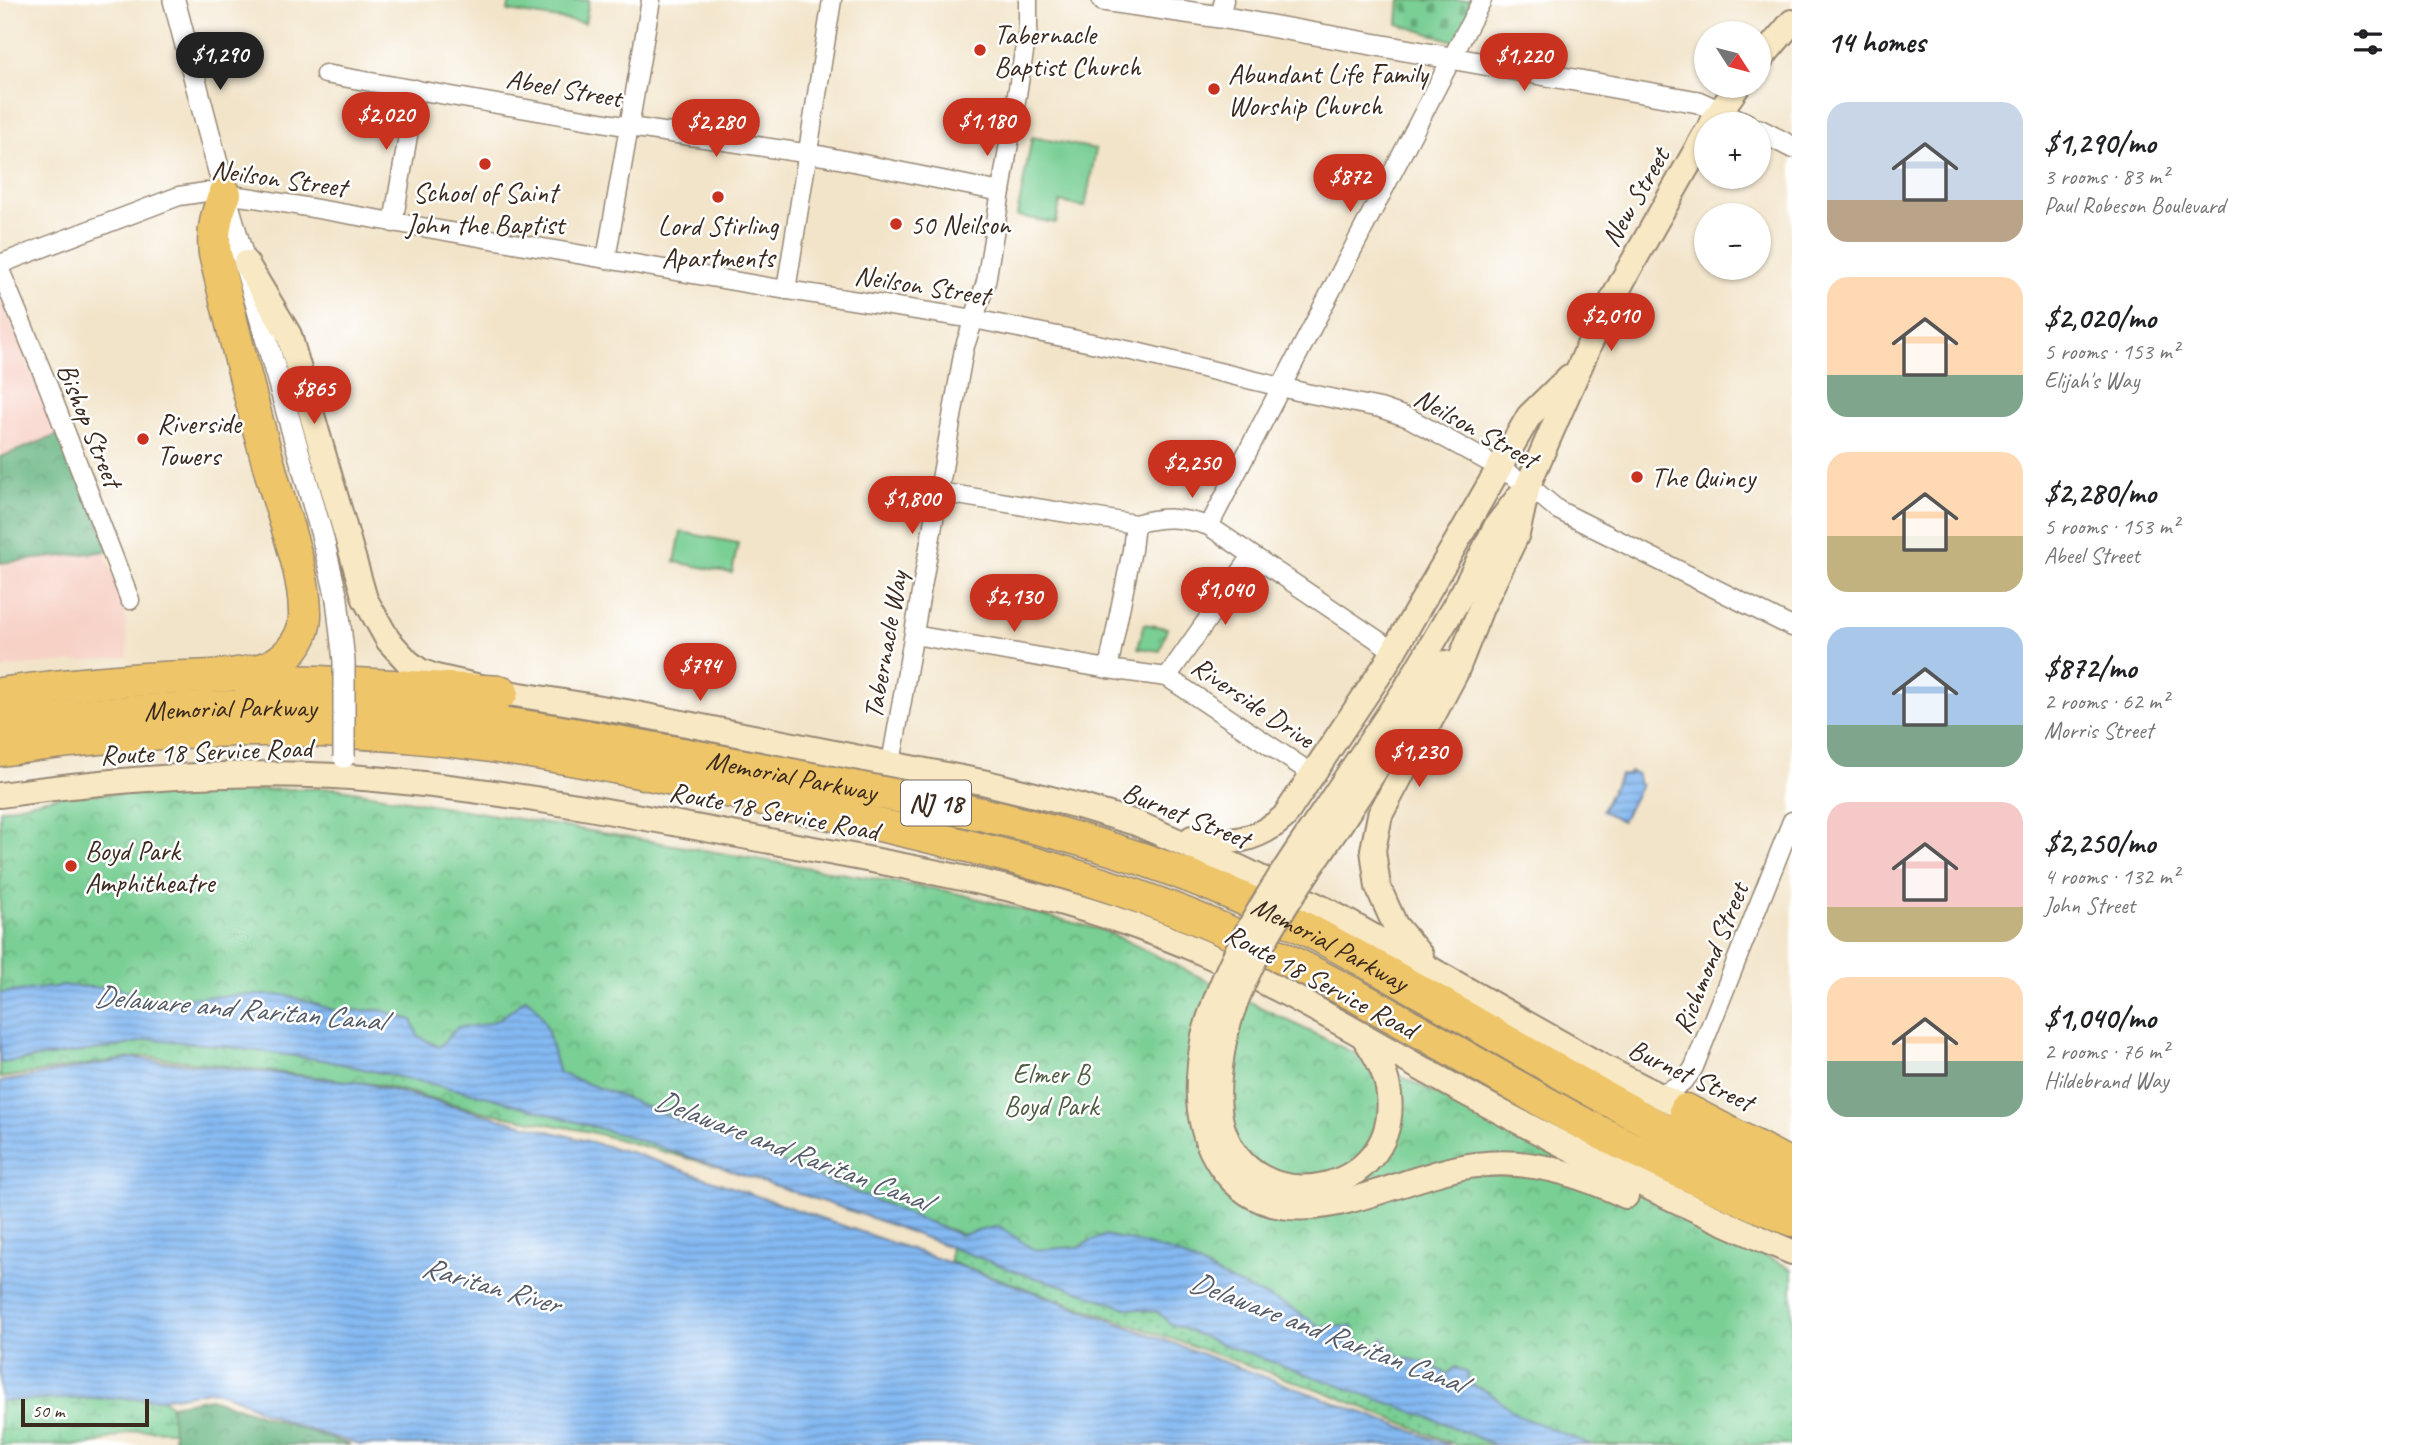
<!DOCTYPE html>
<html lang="en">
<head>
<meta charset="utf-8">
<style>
	:root { --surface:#fff; --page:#f2f2f2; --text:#202124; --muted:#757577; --accent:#c8321e }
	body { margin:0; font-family:Caveat,sans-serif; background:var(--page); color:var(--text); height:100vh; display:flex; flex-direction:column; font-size:26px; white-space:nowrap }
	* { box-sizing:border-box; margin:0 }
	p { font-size:23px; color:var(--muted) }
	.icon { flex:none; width:38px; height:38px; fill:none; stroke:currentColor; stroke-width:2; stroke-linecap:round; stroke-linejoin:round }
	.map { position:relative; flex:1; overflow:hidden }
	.details { display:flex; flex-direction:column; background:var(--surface); width:630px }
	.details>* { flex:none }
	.needle { width:46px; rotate:126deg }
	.fabs { position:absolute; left:1694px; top:21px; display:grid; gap:14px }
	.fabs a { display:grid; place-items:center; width:77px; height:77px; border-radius:50%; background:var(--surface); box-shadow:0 2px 5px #0004; font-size:35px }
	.scale { position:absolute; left:21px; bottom:18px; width:128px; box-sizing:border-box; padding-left:7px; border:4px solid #3b2a1e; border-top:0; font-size:19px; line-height:24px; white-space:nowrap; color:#3b2a1e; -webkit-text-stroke:5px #fff; paint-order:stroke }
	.price { position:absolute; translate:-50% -60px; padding:0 16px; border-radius:24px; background:var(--accent); color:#fff; font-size:23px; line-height:46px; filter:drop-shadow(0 2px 4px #0008) }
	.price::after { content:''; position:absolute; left:50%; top:42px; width:21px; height:16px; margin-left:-10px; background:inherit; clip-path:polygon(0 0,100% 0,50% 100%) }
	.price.active { background:#222; color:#fff }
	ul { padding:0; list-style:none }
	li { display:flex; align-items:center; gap:21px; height:175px; padding:0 35px }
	li span { display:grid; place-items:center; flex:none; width:196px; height:140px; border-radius:21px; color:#555 }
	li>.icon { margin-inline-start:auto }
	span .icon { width:84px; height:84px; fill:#fffc; stroke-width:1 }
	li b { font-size:30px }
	h2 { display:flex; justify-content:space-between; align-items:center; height:84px; padding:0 35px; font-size:30px }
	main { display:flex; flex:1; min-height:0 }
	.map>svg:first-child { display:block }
	.built { fill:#f7d1c6 }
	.grass { fill:url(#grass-dots); stroke:#5a7c59; stroke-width:2 }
	.forest { fill:url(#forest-crowns); stroke:#4e6e4e; stroke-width:2 }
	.wetland { fill:url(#wetland-marsh); stroke:#5a7c59; stroke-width:2 }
	.cemetery { fill:url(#cemetery-stones); stroke:#5a7c59; stroke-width:2 }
	.park { fill:url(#park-crowns); stroke:#5a7c59; stroke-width:2 }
	.garden { fill:#79cf94; stroke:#5a7c59; stroke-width:2 }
	.water { fill:url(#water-rules); stroke:#607288; stroke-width:2 }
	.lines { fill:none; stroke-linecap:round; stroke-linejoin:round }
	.minor-casing { stroke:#968774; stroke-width:21 }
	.tertiary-casing { stroke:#968774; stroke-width:24 }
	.secondary-casing { stroke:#968774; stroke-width:28 }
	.motorway-casing { stroke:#968774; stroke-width:35 }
	.minor { stroke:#fff; stroke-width:18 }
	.tertiary { stroke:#fff; stroke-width:21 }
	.secondary { stroke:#f8e8c3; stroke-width:24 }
	.motorway { stroke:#eec569; stroke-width:32 }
	.tertiary-bridge-casing { stroke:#968774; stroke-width:24; stroke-linecap:butt }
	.secondary-bridge-casing { stroke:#968774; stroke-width:28; stroke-linecap:butt }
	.tertiary-bridge { stroke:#fff; stroke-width:21 }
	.secondary-bridge { stroke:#f8e8c3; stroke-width:24 }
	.poi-dot { fill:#c8321e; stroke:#fff; stroke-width:2.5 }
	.labels { text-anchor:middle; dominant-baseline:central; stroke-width:5; stroke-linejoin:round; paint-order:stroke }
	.shield { fill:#fff; stroke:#766a62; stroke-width:2 }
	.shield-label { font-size:26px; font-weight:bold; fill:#3b2a1e }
	.poi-label { font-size:28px; fill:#3b2a1e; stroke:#fff; text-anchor:start }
	.street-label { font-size:28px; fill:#3b2a1e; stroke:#fff }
	.park-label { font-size:28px; fill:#4e5c41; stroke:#fff }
	.water-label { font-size:30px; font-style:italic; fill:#555c68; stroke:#fff }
</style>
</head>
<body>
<main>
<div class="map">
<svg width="1792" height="1445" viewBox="0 0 1792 1445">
	<defs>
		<pattern id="grass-dots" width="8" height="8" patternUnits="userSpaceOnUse" patternTransform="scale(1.75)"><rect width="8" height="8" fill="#79cf94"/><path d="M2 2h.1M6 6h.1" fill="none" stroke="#64a878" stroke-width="1.8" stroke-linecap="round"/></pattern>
		<pattern id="forest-crowns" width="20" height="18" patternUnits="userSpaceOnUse" patternTransform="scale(1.75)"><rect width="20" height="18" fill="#62b27e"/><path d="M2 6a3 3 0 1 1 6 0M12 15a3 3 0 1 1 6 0" fill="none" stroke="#529167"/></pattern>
		<pattern id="wetland-marsh" width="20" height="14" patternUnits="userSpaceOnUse" patternTransform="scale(1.75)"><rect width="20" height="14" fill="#79cf94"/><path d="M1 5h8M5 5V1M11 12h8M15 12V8" fill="none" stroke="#64a878"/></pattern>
		<pattern id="cemetery-stones" width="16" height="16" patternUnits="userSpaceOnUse" patternTransform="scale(1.75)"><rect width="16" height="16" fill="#79cf94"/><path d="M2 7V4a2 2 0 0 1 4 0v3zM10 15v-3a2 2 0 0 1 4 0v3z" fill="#64a878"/></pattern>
		<pattern id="park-crowns" width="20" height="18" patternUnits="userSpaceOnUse" patternTransform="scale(1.75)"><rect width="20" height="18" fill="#79cf94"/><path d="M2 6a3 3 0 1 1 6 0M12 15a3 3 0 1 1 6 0" fill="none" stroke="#64a878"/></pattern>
		<pattern id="water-rules" width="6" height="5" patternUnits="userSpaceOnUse" patternTransform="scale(1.75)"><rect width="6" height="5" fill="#84b9f2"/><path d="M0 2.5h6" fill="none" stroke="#6d97c3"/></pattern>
	</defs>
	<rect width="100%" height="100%" fill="#fff"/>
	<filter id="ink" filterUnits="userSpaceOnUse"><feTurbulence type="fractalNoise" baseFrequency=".0143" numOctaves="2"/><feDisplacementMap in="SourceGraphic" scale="14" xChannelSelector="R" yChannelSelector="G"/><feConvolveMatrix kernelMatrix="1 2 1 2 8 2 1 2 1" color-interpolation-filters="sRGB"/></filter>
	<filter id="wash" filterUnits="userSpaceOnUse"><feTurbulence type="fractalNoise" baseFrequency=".00686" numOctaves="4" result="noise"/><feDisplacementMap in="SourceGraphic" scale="28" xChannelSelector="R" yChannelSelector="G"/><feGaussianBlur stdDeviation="1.57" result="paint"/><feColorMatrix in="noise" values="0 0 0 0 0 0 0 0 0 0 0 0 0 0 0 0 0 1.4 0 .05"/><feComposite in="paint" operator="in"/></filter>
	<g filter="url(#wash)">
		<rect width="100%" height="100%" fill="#f2e4c9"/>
		<polygon class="built" points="0,296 58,435 124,603 128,657 8,667 0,670"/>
		<polygon class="grass" points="951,1230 1070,1278 1542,1445 1456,1445 1325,1392 950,1262"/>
		<g class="forest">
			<polygon points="63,433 110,551 0,563 0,457"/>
			<polygon points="210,1398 350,1445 175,1445 170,1405"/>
		</g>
		<polygon class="wetland" points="88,1398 162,1399 170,1405 173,1431 137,1430 89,1445 0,1445 0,1401"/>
		<polygon class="cemetery" points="1400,0 1482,0 1460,43 1398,24"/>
		<g class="park">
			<polygon points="1144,624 1167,628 1160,651 1138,648"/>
			<polygon points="335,788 947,891 1106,931 1792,1269 1792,1445 1518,1445 1070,1278 951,1230 591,1132 480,1111 380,1085 145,1056 0,1078 0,810 63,795"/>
		</g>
		<g class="garden">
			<polygon points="510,0 589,0 585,23 508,11"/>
			<polygon points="1032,137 1096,149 1085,207 1060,202 1056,223 1017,216"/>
			<polygon points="681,532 738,543 732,573 675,562"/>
		</g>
		<g class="water">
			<polygon points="1630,772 1638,775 1638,783 1641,785 1622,821 1602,811 1620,775 1628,775"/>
			<path d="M64,986l56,2 21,12 101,-5h44l51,16 44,-1 31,10 6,16 21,11 19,-20c35,-1 43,-7 68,-29 24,17 24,50 33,75l56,21 345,141 39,-9 35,24 43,-3 28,-12 32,7 41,12 59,30 49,21 35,22 32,-1 7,24 11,5 12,-17 17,19 23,5 25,12 7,-7 12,6 2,11 20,8 30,24 73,29h-98l-55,-24 -215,-76 -55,-22 -11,-11 -32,-4 -62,-22 -38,-11 -157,-58 -236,-79 -148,-42 -162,-36 -110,-15 -62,-6 -29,7 -122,17v-70z"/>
			<polygon points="133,1058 364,1083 633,1153 1017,1286 1450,1445 360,1445 303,1428 261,1411 237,1398 213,1390 162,1399 88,1398 0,1401 0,1082"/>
		</g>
	</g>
	<g filter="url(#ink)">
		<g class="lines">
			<defs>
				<g id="minor">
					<polyline points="1220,17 1224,0"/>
					<polyline points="325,74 630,127 824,156 1001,192"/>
					<polyline points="393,223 416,89"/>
					<polyline points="606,259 651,0"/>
					<polyline points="0,264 179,196 206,192 254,198 768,287 974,319 1136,352 1306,393 1380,408 1409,418 1487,461 1528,485 1558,510 1792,627"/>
					<polyline points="0,270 48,386 130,600"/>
					<polyline points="786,290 832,0"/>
					<path d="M939,492l196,32c29,-8 45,-7 74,2l185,125"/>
					<polyline points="1209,526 1482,0"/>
					<polyline points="914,635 1108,669 1167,677 1314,775"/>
					<polyline points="1108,669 1132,550 1135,524"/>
					<polyline points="1167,677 1252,556"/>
					<polyline points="891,763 964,349 986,282 1028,28 1028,0"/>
					<path d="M1654,1095c18,-5 31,-11 40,-28l98,-246"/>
				</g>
				<g id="tertiary">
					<polyline points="174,0 225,194 322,535 337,599"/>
					<polyline points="1103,0 1220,17 1698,102 1746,124"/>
					<polyline points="1759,130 1792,147"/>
				</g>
				<g id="secondary">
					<polyline points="1759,61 1792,22"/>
					<polyline points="1711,124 1738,86"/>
					<polyline points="246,263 289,335 365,599 388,640 408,662 420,671 436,677 502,692 626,712 987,783 1079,806 1136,823 1240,868 1328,911 1601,1066 1700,1116"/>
					<path d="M0,795c115,-16 234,-26 350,-18 145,11 287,39 430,66 143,26 287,50 421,109 96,42 184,98 276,147 103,56 207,108 315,153"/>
					<polyline points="1322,814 1405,690 1464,590 1497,525 1521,494"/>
					<polyline points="1340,824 1445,663"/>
					<path d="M1192,838c35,7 64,4 92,-21l101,-151 144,-250 40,-39"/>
					<polyline points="1421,956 1395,925 1378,887 1373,850 1380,815 1455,674 1481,608 1517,534 1528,485 1590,343 1624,278 1706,133"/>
					<path d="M1204,1036c-8,44 -10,91 16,129 61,91 175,9 256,0 54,-7 102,9 150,31"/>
					<path d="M1223,1046c-4,26 -8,54 -1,80 29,99 178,71 167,-31 -2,-22 -13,-40 -25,-58"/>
				</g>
				<g id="motorway">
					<polyline points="247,680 319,682 502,692"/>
					<path d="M0,694c54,-8 109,-13 163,-16 29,-2 85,0 110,-13 19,-10 33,-31 32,-52 0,-40 -21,-94 -32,-133 -21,-75 -40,-150 -58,-226 -3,-22 1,-40 10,-60"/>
					<path id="s1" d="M0,725c120,-15 239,-23 360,-16 148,8 295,40 441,68 149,29 298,57 438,120 64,28 124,63 185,97 121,69 240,142 368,197"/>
					<path d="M0,750c150,-22 304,-27 454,-9 123,15 243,43 363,70 140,31 278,62 409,120 119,53 229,122 343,185 72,39 147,73 223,104"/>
					<polyline points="1686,1110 1792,1166"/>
				</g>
			</defs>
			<use href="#minor" class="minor-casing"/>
			<use href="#tertiary" class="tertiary-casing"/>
			<use href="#secondary" class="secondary-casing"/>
			<use href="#motorway" class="motorway-casing"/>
			<use href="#minor" class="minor"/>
			<use href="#tertiary" class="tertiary"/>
			<use href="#secondary" class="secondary"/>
			<use href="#motorway" class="motorway"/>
			<defs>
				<polyline id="tertiary-bridge" points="337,599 344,661 344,757"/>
				<g id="secondary-bridge">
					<path d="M1204,1036c22,-80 71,-154 118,-222"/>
					<path d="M1223,1046c15,-79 73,-157 117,-222"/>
				</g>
			</defs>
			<use href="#tertiary-bridge" class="tertiary-bridge-casing"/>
			<use href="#secondary-bridge" class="secondary-bridge-casing"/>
			<use href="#tertiary-bridge" class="tertiary-bridge"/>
			<use href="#secondary-bridge" class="secondary-bridge"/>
		</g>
	</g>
	<g class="poi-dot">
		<circle cx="980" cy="50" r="7"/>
		<circle cx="1214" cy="89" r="7"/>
		<circle cx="485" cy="164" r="7"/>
		<circle cx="718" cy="197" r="7"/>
		<circle cx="896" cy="224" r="7"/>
		<circle cx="143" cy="439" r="7"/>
		<circle cx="1637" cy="477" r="7"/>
		<circle cx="71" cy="866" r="7"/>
	</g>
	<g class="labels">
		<rect class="shield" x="901" y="780.5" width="70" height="45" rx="5"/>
		<g class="shield-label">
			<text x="936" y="803">NJ 18</text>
		</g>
		<g class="poi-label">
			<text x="994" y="34">Tabernacle<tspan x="994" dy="32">Baptist Church</tspan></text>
			<text x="1228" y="73">Abundant Life Family<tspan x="1228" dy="32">Worship Church</tspan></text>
			<text x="485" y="192" text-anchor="middle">School of Saint<tspan x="485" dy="32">John the Baptist</tspan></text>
			<text x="910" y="224">50 Neilson</text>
			<text x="718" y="225" text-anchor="middle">Lord Stirling<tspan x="718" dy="32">Apartments</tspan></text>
			<text x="157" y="423">Riverside<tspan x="157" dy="32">Towers</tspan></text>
			<text x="1651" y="477">The Quincy</text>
			<text x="85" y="850">Boyd Park<tspan x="85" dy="32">Amphitheatre</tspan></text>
		</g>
		<g class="street-label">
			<text transform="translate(564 88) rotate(10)">Abeel Street</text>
			<text transform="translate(279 178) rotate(8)">Neilson Street</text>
			<text transform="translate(1635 197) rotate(-60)">New Street</text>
			<text transform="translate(922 285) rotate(9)">Neilson Street</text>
			<text transform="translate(90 425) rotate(68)">Bishop Street</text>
			<text transform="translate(1476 428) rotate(29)">Neilson Street</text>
			<text transform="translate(885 645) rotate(-80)">Tabernacle Way</text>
			<text transform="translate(1253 702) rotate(34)">Riverside Drive</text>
			<text stroke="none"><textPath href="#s1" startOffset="231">Memorial Parkway</textPath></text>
			<text transform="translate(206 751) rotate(-2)">Route 18 Service Road</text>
			<text stroke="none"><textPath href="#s1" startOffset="798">Memorial Parkway</textPath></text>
			<text transform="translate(774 811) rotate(11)">Route 18 Service Road</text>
			<text transform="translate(1186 815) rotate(22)">Burnet Street</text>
			<text stroke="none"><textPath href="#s1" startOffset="1365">Memorial Parkway</textPath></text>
			<text transform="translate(1710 958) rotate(-68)">Richmond Street</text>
			<text transform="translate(1321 981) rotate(28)">Route 18 Service Road</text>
			<text transform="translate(1691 1075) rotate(25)">Burnet Street</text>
		</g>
		<g class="park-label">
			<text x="1051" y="1073">Elmer B<tspan x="1051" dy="32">Boyd Park</tspan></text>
		</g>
		<g class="water-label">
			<text transform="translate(239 1008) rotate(5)">Delaware and Raritan Canal</text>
			<text transform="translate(792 1150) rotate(21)">Delaware and Raritan Canal</text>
			<text transform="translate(491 1285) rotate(16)">Raritan River</text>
			<text transform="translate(1327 1332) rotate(21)">Delaware and Raritan Canal</text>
		</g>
	</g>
</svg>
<div class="fabs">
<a><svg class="needle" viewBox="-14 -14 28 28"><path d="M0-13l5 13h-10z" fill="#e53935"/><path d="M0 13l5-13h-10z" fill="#757577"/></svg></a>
<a>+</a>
<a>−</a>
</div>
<div class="scale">50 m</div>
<b class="price active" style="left:220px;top:92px">$1,290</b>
<b class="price" style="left:1524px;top:93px">$1,220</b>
<b class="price" style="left:386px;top:152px">$2,020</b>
<b class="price" style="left:987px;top:158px">$1,180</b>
<b class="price" style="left:716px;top:159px">$2,280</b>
<b class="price" style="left:1350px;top:214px">$872</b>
<b class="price" style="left:1611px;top:353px">$2,010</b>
<b class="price" style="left:314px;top:426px">$865</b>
<b class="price" style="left:1192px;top:500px">$2,250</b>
<b class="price" style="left:912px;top:536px">$1,800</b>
<b class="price" style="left:1225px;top:627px">$1,040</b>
<b class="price" style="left:1014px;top:634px">$2,130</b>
<b class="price" style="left:700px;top:703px">$794</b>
<b class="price" style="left:1419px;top:789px">$1,230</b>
</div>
<section class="details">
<h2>14 homes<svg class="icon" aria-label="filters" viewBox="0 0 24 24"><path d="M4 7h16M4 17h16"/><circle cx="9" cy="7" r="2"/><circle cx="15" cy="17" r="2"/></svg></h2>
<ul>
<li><span style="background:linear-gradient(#c9d6e8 70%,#b9a48a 0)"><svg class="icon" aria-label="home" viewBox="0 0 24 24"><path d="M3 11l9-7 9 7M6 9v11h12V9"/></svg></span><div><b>$1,290/mo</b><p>3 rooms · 83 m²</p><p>Paul Robeson Boulevard</p></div></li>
<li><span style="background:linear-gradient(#ffd9b3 70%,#7fa58c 0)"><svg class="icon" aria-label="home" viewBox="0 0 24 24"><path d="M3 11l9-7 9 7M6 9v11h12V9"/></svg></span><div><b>$2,020/mo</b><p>5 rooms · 153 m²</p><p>Elijah's Way</p></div></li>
<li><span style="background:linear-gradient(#ffd9b3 60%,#c2b280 0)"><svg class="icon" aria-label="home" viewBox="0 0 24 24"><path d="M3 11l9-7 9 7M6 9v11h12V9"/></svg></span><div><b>$2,280/mo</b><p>5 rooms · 153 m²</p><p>Abeel Street</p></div></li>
<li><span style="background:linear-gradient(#a9c7e8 70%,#7fa58c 0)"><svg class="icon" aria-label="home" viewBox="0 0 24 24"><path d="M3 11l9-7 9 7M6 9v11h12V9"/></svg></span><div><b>$872/mo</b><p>2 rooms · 62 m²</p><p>Morris Street</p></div></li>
<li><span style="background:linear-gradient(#f6c9c9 75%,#c2b280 0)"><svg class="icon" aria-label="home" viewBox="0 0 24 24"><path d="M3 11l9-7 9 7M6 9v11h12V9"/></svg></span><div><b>$2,250/mo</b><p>4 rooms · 132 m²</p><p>John Street</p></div></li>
<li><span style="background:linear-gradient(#ffd9b3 60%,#7fa58c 0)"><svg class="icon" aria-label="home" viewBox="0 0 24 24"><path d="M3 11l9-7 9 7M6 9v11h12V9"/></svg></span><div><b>$1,040/mo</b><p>2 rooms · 76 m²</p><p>Hildebrand Way</p></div></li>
</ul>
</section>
</main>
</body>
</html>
